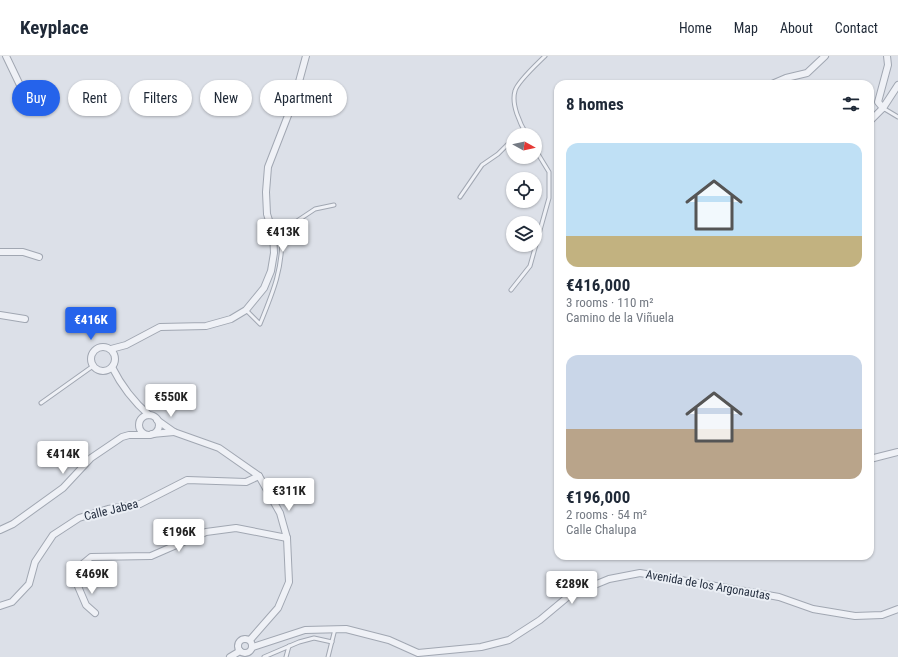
<!DOCTYPE html>
<html lang="en">
<head>
<meta charset="utf-8">
<style>
	:root { --surface:#fff; --page:#f6f6f7; --text:#1f2937; --muted:#747a83; --line:#e0e1e3; --accent:#2563eb }
	body { margin:0; font-family:"Roboto Condensed",sans-serif; background:var(--page); color:var(--text); height:100vh; display:flex; flex-direction:column; font-size:15px; white-space:nowrap }
	* { box-sizing:border-box; margin:0 }
	p { font-size:13px; color:var(--muted) }
	.icon { flex:none; width:22px; height:22px; fill:none; stroke:currentColor; stroke-width:2; stroke-linecap:round; stroke-linejoin:round }
	.map { position:relative; flex:1; overflow:hidden }
	.side { position:absolute; left:554px; top:24px; width:320px; height:480px; display:flex; flex-direction:column; background:var(--surface); border-radius:12px; box-shadow:0 1px 3px #0004 }
	.side>* { flex:none }
	.banner { position:absolute; left:12px; top:24px; width:380px; height:36px; display:flex; gap:8px }
	.needle { width:26px; rotate:98deg }
	.buttons { position:absolute; left:506px; top:72px; display:grid; gap:8px }
	.buttons a { display:grid; place-items:center; width:36px; height:36px; border-radius:50%; background:var(--surface); box-shadow:0 1px 3px #0004; font-size:20px }
	.price { position:absolute; translate:-50% -34px; padding:0 9px; border-radius:4px; background:#fff; color:#222; font-size:13px; line-height:26px; filter:drop-shadow(0 1px 2px #0008) }
	.price::after { content:''; position:absolute; left:50%; top:24px; width:12px; height:9px; margin-left:-6px; background:inherit; clip-path:polygon(0 0,100% 0,50% 100%) }
	.price.current { background:var(--accent); color:#fff }
	ul { padding:0; list-style:none }
	li { display:grid; align-content:center; gap:8px; height:212px; padding:0 12px }
	li span { display:grid; place-items:center; height:124px; border-radius:12px; color:#555 }
	li>.icon { margin-inline-start:auto }
	span .icon { width:72px; height:72px; fill:#fffc; stroke-width:1 }
	li b { font-size:17px }
	h2 { display:flex; justify-content:space-between; align-items:center; height:48px; padding:0 12px; font-size:17px }
	.chip { padding:0 14px; border-radius:18px; background:var(--surface); box-shadow:0 1px 3px #0004; font-size:14px; line-height:36px }
	.chip.current { background:var(--accent); color:#fff }
	header { display:flex; align-items:center; gap:24px; box-sizing:border-box; height:56px; padding:0 20px; background:var(--surface); border-bottom:1px solid var(--line) }
	header strong { font-size:19px }
	nav { display:flex; gap:22px; margin-inline-start:auto; font-size:14px }
	.map>svg:first-child { display:block }
	.lines { fill:none; stroke-linecap:round; stroke-linejoin:round }
	.lane-casing { stroke:#a1a7b2; stroke-width:5 }
	.street-casing { stroke:#a1a7b2; stroke-width:8 }
	.lane { stroke:#eff1f6; stroke-width:3 }
	.street { stroke:#eff1f6; stroke-width:6 }
	.labels { text-anchor:middle; dominant-baseline:central; stroke-width:4; stroke-linejoin:round; paint-order:stroke }
	.street-label { font-size:12px; fill:#242e3f; stroke:#ebeff5 }
</style>
</head>
<body>
<header>
<strong>Keyplace</strong>
<nav><a>Home</a><a>Map</a><a>About</a><a>Contact</a></nav>
</header>
<div class="map">
<svg width="898" height="601" viewBox="0 0 898 601">
	<rect width="100%" height="100%" fill="#dce0e8"/>
	<g class="lines">
		<defs>
			<g id="lane">
				<polyline points="883,52 898,61"/>
				<polyline points="517,79 523,73"/>
				<path d="M527,79c-7,-11 -16,-31 -12,-44 2,-9 23,-28 30,-35"/>
				<polyline points="460,141 482,109 498,98 513,83"/>
				<polyline points="511,234 530,210 549,142 549,116 535,93"/>
				<path d="M246,254l14,14c14,-34 23,-56 22,-93l33,-22 19,-4"/>
				<polyline points="41,347 93,310"/>
				<polyline points="264,601 299,586 314,582 332,586"/>
				<polyline points="286,601 289,590"/>
				<polyline points="328,601 335,573"/>
			</g>
			<g id="street">
				<polyline points="6,0 29,48"/>
				<polyline points="772,28 786,22 807,17 825,0"/>
				<polyline points="883,52 878,46 888,9 887,0"/>
				<polyline points="870,65 883,52 898,29"/>
				<polyline points="0,196 23,196 39,201"/>
				<polyline points="0,259 25,263"/>
				<circle cx="103" cy="303" r="12"/>
				<polyline points="111,293 126,289 160,271 206,270 231,263 246,254 264,232 271,215 274,197 273,177 267,158 266,136 268,111 294,44 306,0"/>
				<path d="M112,311c9,18 22,35 37,48"/>
				<circle cx="149" cy="369" r="10"/>
				<polyline points="157,364 174,376 219,392 259,420 280,457 287,482 289,526 278,552 250,584"/>
				<polyline points="152,378 174,376"/>
				<polyline points="870,403 898,396"/>
				<polyline points="0,474 13,468 63,432 91,402 122,381 129,379 149,379"/>
				<polyline points="0,550 12,546 29,528 35,506 53,479 79,462 108,453 140,448 187,424 246,426 259,420"/>
				<polyline points="95,557 86,549 77,528 79,511 91,501 151,500 206,476 236,472 287,482"/>
				<circle cx="245" cy="590" r="7"/>
				<polyline points="253,591 305,574 346,573 389,584 418,597 481,591 509,584 540,564 570,539 609,523 640,517 779,541 813,553 855,560 882,559 898,553"/>
				<polyline points="230,601 240,595"/>
			</g>
		</defs>
		<use href="#lane" class="lane-casing"/>
		<use href="#street" class="street-casing"/>
		<use href="#lane" class="lane"/>
		<use href="#street" class="street"/>
	</g>
	<g class="labels">
		<g class="street-label">
			<text transform="translate(111 454) rotate(-14)">Calle Jabea</text>
			<text transform="translate(708 529) rotate(10)">Avenida de los Argonautas</text>
		</g>
	</g>
</svg>
<div class="buttons">
<a><svg class="needle" viewBox="-14 -14 28 28"><path d="M0-13l5 13h-10z" fill="#e53935"/><path d="M0 13l5-13h-10z" fill="#747a83"/></svg></a>
<a><svg class="icon" aria-label="locate" viewBox="0 0 24 24"><circle cx="12" cy="12" r="6"/><path d="M12 2v4M12 18v4M2 12h4M18 12h4"/></svg></a>
<a><svg class="icon" aria-label="layers" viewBox="0 0 24 24"><path d="M12 4l9 5-9 5-9-5zM3 14l9 5 9-5"/></svg></a>
</div>
<b class="price" style="left:283px;top:197px">€413K</b>
<b class="price current" style="left:91px;top:285px">€416K</b>
<b class="price" style="left:171px;top:362px">€550K</b>
<b class="price" style="left:63px;top:419px">€414K</b>
<b class="price" style="left:289px;top:456px">€311K</b>
<b class="price" style="left:179px;top:497px">€196K</b>
<b class="price" style="left:92px;top:539px">€469K</b>
<b class="price" style="left:572px;top:549px">€289K</b>
<div class="banner">
<a class="chip current">Buy</a>
<a class="chip">Rent</a>
<a class="chip">Filters</a>
<a class="chip">New</a>
<a class="chip">Apartment</a>
</div>
<section class="side">
<h2>8 homes<svg class="icon" aria-label="filters" viewBox="0 0 24 24"><path d="M4 7h16M4 17h16"/><circle cx="9" cy="7" r="2"/><circle cx="15" cy="17" r="2"/></svg></h2>
<ul>
<li><span style="background:linear-gradient(#bfe0f5 75%,#c2b280 0)"><svg class="icon" aria-label="home" viewBox="0 0 24 24"><path d="M3 11l9-7 9 7M6 9v11h12V9"/></svg></span><div><b>€416,000</b><p>3 rooms · 110 m²</p><p>Camino de la Viñuela</p></div></li>
<li><span style="background:linear-gradient(#c9d6e8 60%,#b9a48a 0)"><svg class="icon" aria-label="home" viewBox="0 0 24 24"><path d="M3 11l9-7 9 7M6 9v11h12V9"/></svg></span><div><b>€196,000</b><p>2 rooms · 54 m²</p><p>Calle Chalupa</p></div></li>
</ul>
</section>
</div>
</body>
</html>
